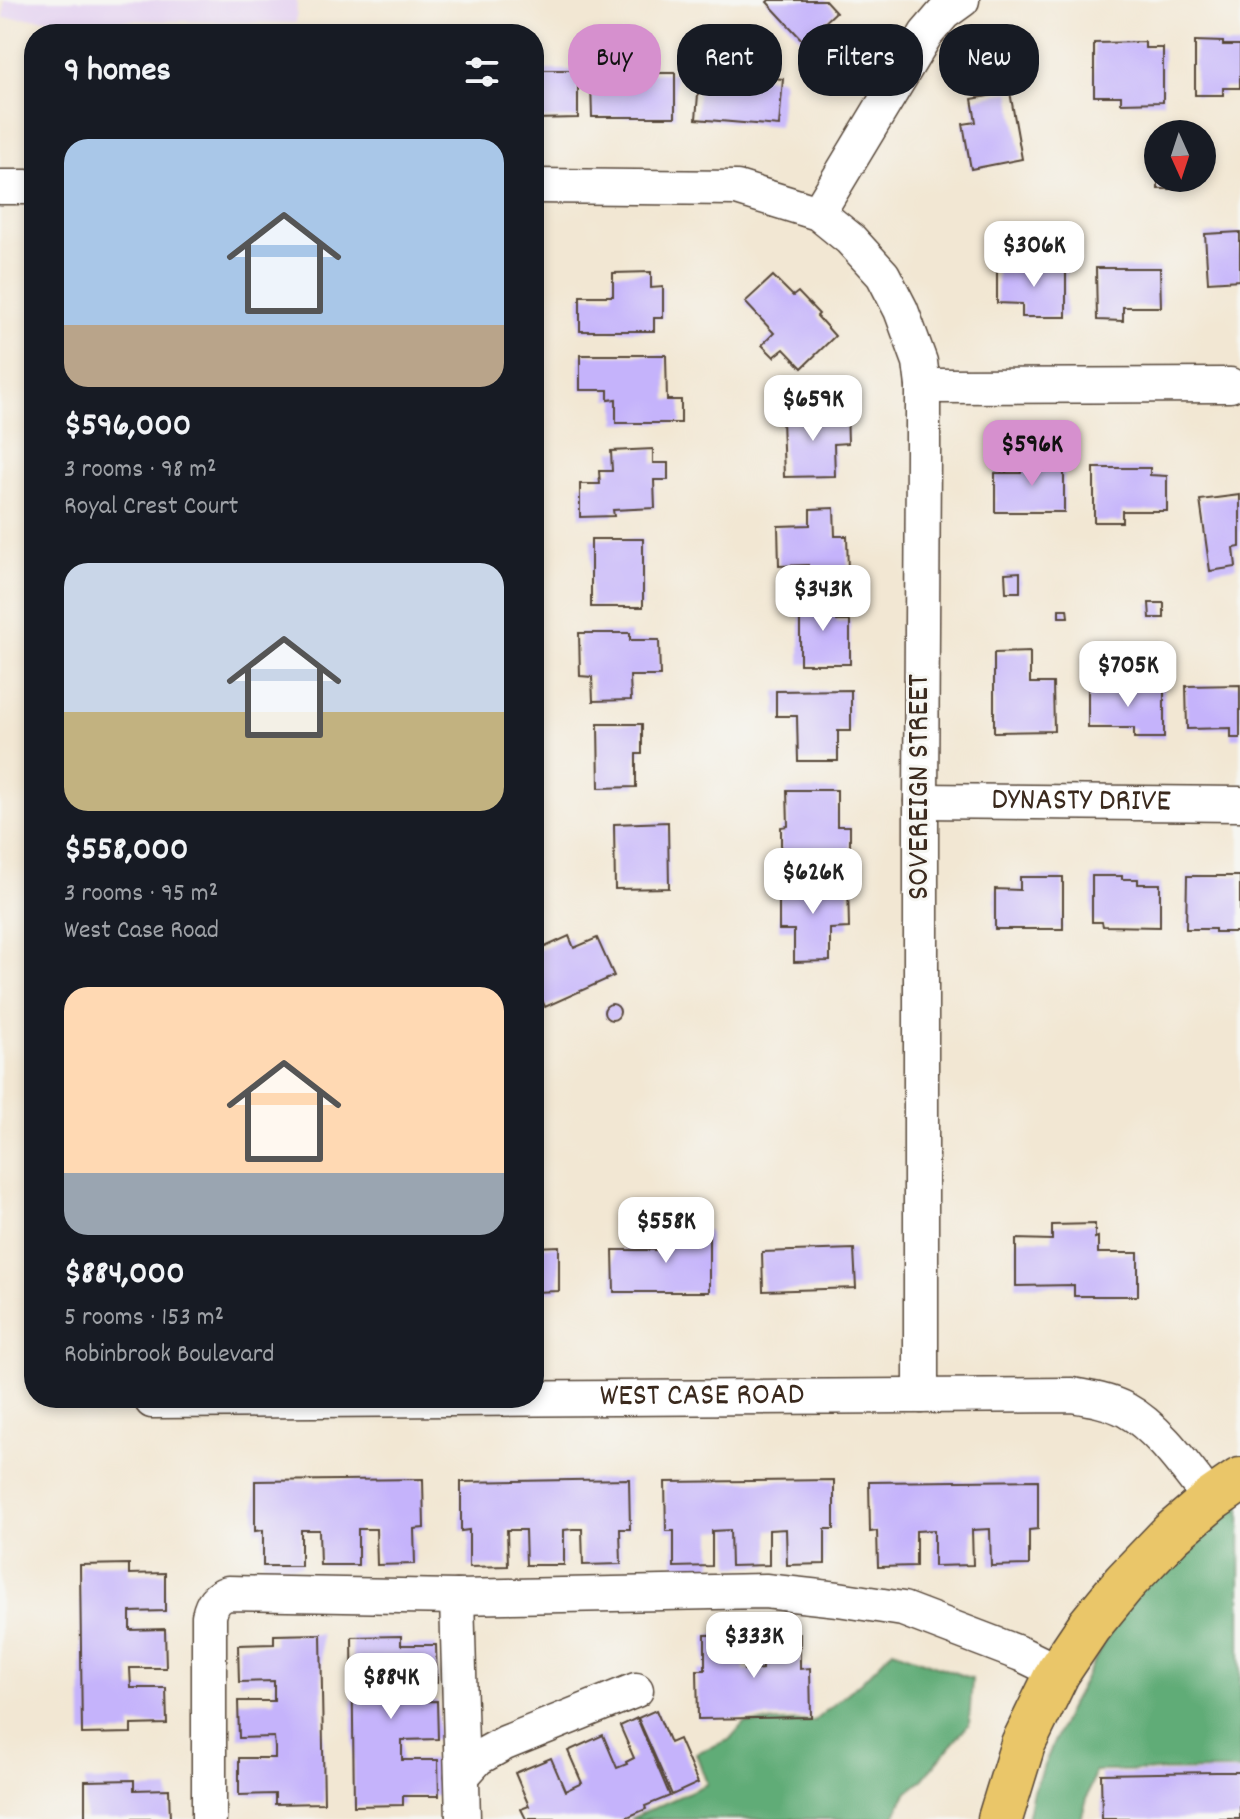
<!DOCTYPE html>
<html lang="en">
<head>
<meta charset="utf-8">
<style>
	:root { --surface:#171b24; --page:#20242c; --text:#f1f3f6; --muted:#9ea1a6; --accent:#d690ce }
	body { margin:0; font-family:Dekko,sans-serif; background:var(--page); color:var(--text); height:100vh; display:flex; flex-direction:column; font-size:30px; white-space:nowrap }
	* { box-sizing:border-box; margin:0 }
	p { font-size:26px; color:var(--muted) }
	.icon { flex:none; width:44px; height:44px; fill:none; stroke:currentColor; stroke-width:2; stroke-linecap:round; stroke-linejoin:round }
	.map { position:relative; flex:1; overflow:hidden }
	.sheet { position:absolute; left:24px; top:24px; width:520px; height:1384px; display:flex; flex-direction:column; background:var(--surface); border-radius:32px; box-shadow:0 4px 12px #0003 }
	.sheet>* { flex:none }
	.top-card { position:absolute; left:568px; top:24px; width:552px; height:72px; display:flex; gap:16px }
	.needle { width:52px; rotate:177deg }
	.buttons { position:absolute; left:1144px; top:120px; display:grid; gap:16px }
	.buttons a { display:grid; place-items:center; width:72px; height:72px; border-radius:50%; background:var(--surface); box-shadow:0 4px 12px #0003; font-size:40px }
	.price { position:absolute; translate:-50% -68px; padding:0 18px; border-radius:16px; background:#fff; color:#222; font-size:26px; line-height:52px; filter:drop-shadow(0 2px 4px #0008) }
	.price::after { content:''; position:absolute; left:50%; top:48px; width:24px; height:18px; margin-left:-12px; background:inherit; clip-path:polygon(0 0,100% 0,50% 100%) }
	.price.selected { background:var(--accent); color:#111 }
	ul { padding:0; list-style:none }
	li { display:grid; align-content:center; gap:16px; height:424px; padding:0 40px }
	li span { display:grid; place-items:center; height:248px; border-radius:24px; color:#555 }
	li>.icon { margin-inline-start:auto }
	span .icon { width:144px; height:144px; fill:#fffc; stroke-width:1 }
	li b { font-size:34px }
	h2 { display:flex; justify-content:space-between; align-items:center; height:96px; padding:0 40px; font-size:34px }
	.pill { padding:0 28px; border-radius:32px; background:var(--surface); box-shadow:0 4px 12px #0003; font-size:28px; line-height:72px }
	.pill.selected { background:var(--accent); color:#111 }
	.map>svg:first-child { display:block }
	.built { fill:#e5d3f1 }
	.forest { fill:#60ac77; stroke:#4e6b4a; stroke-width:2 }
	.building { fill:#c5b3fb }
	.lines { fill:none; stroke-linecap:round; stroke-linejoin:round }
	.minor-casing { stroke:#564639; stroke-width:37 }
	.major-casing { stroke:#564639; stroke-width:47 }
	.minor { stroke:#fff; stroke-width:34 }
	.major { stroke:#eac669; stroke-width:44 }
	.labels { text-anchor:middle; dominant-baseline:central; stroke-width:6; stroke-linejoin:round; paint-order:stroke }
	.street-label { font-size:32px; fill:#3b2a1e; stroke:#f6f6f2 }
</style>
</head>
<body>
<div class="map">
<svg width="1240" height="1819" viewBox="0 0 1240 1819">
	<rect width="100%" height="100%" fill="#f6f6f2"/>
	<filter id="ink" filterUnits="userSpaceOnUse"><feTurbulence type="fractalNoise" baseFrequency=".0125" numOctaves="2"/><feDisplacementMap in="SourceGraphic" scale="16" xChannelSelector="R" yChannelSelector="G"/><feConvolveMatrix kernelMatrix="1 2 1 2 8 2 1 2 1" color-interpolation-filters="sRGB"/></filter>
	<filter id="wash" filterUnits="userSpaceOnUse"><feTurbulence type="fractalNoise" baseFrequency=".006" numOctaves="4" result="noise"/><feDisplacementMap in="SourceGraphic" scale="32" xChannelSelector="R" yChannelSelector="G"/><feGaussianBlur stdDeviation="1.8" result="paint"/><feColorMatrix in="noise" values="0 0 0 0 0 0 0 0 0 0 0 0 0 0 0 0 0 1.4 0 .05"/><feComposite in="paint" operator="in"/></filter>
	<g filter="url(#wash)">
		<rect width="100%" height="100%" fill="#f2e7d3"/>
		<polygon class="built" points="4,0 297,0 296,23 4,18"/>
		<g class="forest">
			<polygon points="1240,1501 1240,1770 1095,1771 1081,1819 1027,1819 1033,1791 1066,1714 1110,1632 1149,1573"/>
			<polygon points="893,1650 972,1679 969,1724 921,1781 906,1793 893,1819 630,1819 707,1784 696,1753 729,1740 744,1723 814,1721 861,1682"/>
		</g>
		<g id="blocks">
			<g class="building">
				<polygon points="769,0 825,0 836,12 804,42 767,2"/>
				<polygon points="1195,41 1223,42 1223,45 1240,45 1240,88 1223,88 1223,95 1195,95"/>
				<polygon points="1145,42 1145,48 1163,48 1163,102 1121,103 1121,96 1094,96 1094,43"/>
				<polygon points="534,70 578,70 578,118 534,119"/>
				<polygon points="619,73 675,73 675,117 592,117 591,82 619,81"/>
				<polygon points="726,74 783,79 779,126 696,119 699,82 726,84"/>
				<polygon points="1010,92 1022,159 971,169 963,124 976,122 972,99"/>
				<rect x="1158" y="178" width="15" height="11"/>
				<polygon points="1240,232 1240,280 1208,282 1205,234"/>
				<polygon points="997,264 1066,265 1066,317 1022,317 1022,304 997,303"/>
				<polygon points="1096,268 1160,268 1161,307 1123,307 1123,321 1097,320"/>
				<polygon points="651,272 651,288 663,287 663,318 654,318 654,331 580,331 580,296 613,296 613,273"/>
				<polygon points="773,276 793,296 798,292 819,314 817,316 835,336 802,368 784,349 774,357 762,345 774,333 745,302"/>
				<polygon points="580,355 666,355 667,400 681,400 681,423 616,423 616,399 608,400 608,390 580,390"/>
				<polygon points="847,409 848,443 834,444 835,476 784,477 782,419 814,418 814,410"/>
				<polygon points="653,449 653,463 668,463 668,480 654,480 655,508 613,510 614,516 580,517 580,484 600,484 599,471 612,471 611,451"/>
				<polygon points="1064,460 1064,512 995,512 995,473 1021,473 1021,461"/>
				<polygon points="1094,468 1150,468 1150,475 1167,476 1167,511 1122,511 1122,522 1094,522"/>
				<polygon points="1240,495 1240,547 1234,548 1236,567 1210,571 1200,500"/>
				<polygon points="834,508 835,536 847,536 848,572 808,573 808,565 779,566 778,526 810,525 810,509"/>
				<rect x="591" y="539" width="52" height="68"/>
				<polygon points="1020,572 1020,592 1006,592 1005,573"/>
				<polygon points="800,597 837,597 837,621 850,621 850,664 800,664"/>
				<polygon points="1149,603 1164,603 1164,618 1150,618"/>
				<polygon points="1059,609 1067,609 1068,617 1059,617"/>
				<polygon points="579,633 630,633 630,640 659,640 660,676 630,676 631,700 593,701 592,677 580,676"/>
				<polygon points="1030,652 1030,683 1053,683 1054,731 994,732 994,653"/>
				<polygon points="1088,685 1164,685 1164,738 1134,738 1134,728 1088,728"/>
				<polygon points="1240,685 1240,738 1231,738 1231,728 1187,729 1186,686"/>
				<polygon points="851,690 851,731 838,731 838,761 798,761 797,716 776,716 776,691"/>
				<polygon points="598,724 642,724 642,754 636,754 636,787 599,788"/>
				<polygon points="787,790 837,790 837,826 850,826 850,860 781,860 781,827 788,826"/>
				<polygon points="668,822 669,888 615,889 614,824"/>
				<polygon points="1092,876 1122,876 1122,879 1138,879 1138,884 1160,884 1160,927 1103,926 1102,922 1092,922"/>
				<polygon points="1187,876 1240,876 1240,932 1215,932 1215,929 1186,929"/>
				<polygon points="1020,877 1063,877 1063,929 995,929 995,889 1020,890"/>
				<polygon points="779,882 848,882 849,928 830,929 830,961 794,962 794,930 779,930"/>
				<polygon points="569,936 574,948 597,938 614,976 545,1007 534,981 534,952"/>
				<circle cx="612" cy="1012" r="8"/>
				<polygon points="1095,1224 1095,1238 1098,1237 1098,1253 1138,1253 1138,1296 1074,1296 1074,1285 1016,1286 1016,1239 1052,1240 1052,1225"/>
				<polygon points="657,1230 709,1230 709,1292 614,1292 613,1250 658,1250"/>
				<polygon points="559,1246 559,1291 534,1292 534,1247"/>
				<polygon points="854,1249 856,1288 763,1291 762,1252"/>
				<polygon points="423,1479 424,1528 414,1529 415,1564 377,1565 376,1529 358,1529 358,1565 320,1565 319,1530 301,1530 301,1566 263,1566 263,1530 255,1531 255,1481"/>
				<polygon points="629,1479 630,1529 620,1529 621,1564 583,1565 582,1529 573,1529 564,1530 564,1565 526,1565 525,1530 507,1530 508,1566 469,1567 469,1530 461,1531 461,1482"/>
				<polygon points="834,1480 834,1529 825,1529 825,1564 787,1565 786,1529 769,1530 769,1565 731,1566 730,1530 712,1531 712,1566 674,1567 674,1531 666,1531 665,1482"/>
				<polygon points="1038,1480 1038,1529 1029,1530 1029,1565 991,1566 990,1529 972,1530 973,1565 934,1566 934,1530 916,1531 916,1566 878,1567 877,1531 870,1532 869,1482"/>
				<polygon points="129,1564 129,1574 165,1573 165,1611 130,1612 130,1630 165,1629 166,1668 130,1668 131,1688 166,1688 167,1724 131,1725 131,1733 82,1734 80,1565"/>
				<polygon points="800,1633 800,1669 810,1668 811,1717 698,1719 697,1670 705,1670 705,1635 743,1634 744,1670 754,1670 762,1669 761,1634"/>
				<polygon points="321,1634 324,1803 275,1804 275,1794 239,1795 239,1758 275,1758 275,1748 274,1737 239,1738 238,1701 274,1701 274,1681 239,1682 238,1645 274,1644 274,1635"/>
				<polygon points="401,1636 401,1645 436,1645 437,1683 401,1683 401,1702 437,1701 438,1739 402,1740 402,1760 438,1760 439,1796 403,1796 403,1805 354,1806 352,1637"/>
				<polygon points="656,1710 670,1743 679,1739 698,1783 672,1795 638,1718"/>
				<polygon points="637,1718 670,1796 645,1806 646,1809 623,1819 526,1819 521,1809 529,1806 515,1773 551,1758 565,1791 582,1783 568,1751 603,1735 617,1768 627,1764 626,1762 634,1758 620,1726"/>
				<polygon points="1216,1772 1240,1772 1240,1819 1102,1819 1101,1774"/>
				<polygon points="134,1780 134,1790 169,1789 170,1819 85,1819 85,1781"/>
			</g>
		</g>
	</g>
	<g filter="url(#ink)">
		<use href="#blocks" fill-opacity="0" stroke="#564639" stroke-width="2"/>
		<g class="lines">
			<defs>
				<g id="minor">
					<polyline points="534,186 737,188 818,213 850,239 883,275 901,310 920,362 923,386 923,452 921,801 921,1396"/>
					<polyline points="0,187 34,187"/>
					<polyline points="818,213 926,34 944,13 962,0"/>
					<polyline points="923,386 1230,385"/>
					<path id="s1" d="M921,801l319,3"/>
					<path id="s2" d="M152,1401l920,-6c18,3 37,6 54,15 33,18 62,61 85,90"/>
					<polyline points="457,1597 463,1819"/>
					<polyline points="462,1776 478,1758 505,1743 636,1690"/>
					<path d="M209,1819v-203c3,-13 7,-19 19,-23l229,4 308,-6 73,8 65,10 118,45 37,18"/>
				</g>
				<polyline id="major" points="1000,1819 1023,1744 1058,1672 1089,1626 1125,1582 1171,1534 1211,1500 1240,1480"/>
			</defs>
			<use href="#minor" class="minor-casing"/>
			<use href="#major" class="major-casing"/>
			<use href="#minor" class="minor"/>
			<use href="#major" class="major"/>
		</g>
	</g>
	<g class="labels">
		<g class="street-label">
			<text transform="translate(921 787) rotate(-90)">SOVEREIGN STREET</text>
			<text stroke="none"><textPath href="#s1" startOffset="160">DYNASTY DRIVE</textPath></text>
			<text stroke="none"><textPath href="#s2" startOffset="550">WEST CASE ROAD</textPath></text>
		</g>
	</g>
</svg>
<div class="buttons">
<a><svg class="needle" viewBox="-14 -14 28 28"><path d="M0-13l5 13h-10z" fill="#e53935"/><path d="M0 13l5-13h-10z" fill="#9ea1a6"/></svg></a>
</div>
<b class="price" style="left:1034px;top:289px">$306K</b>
<b class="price" style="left:813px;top:443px">$659K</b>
<b class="price selected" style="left:1032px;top:488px">$596K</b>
<b class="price" style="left:823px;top:633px">$343K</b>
<b class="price" style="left:1128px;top:709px">$705K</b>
<b class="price" style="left:813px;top:916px">$626K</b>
<b class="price" style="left:666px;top:1265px">$558K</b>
<b class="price" style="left:754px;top:1680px">$333K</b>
<b class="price" style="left:391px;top:1721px">$884K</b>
<div class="top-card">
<a class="pill selected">Buy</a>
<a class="pill">Rent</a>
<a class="pill">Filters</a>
<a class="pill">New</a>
</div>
<section class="sheet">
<h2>9 homes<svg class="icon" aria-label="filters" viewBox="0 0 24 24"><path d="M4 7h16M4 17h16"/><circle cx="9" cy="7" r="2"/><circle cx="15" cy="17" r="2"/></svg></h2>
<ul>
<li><span style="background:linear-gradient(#a9c7e8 75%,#b9a48a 0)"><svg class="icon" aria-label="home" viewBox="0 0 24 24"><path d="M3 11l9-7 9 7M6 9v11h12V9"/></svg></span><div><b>$596,000</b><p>3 rooms · 98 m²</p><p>Royal Crest Court</p></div></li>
<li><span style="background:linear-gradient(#c9d6e8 60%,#c2b280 0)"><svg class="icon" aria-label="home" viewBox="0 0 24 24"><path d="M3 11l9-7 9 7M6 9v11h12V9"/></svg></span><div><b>$558,000</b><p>3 rooms · 95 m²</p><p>West Case Road</p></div></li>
<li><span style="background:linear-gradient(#ffd9b3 75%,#9aa5b1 0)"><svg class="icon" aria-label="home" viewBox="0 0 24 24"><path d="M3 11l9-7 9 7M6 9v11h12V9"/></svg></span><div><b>$884,000</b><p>5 rooms · 153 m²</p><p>Robinbrook Boulevard</p></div></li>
</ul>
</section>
</div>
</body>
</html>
